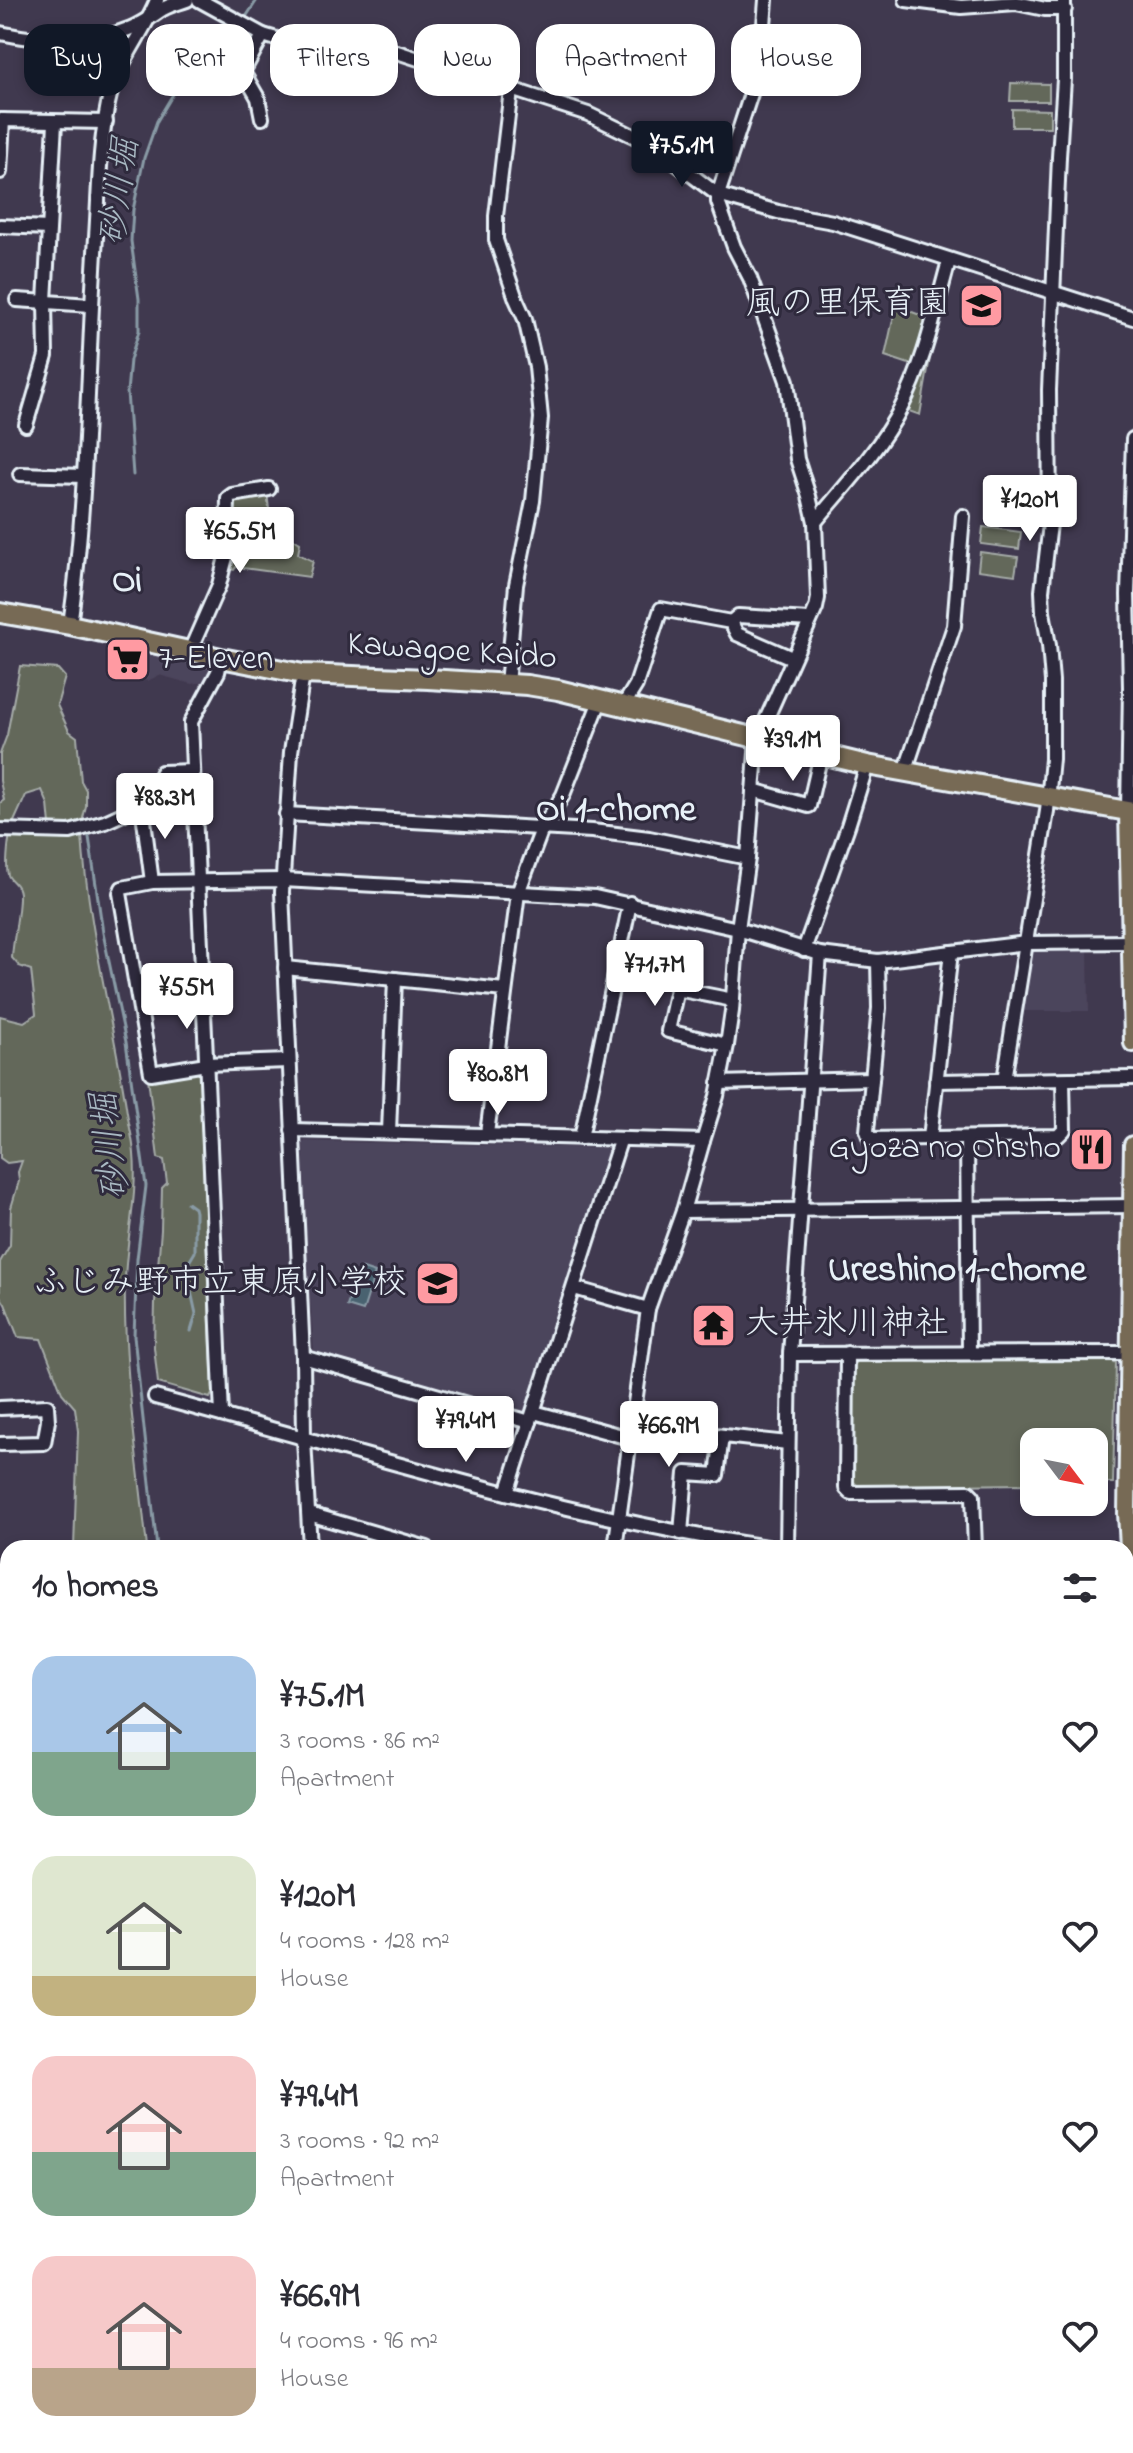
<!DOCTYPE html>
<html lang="en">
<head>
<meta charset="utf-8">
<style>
	:root { --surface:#fff; --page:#f7f7f7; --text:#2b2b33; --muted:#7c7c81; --accent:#111827 }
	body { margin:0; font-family:"Indie Flower","Klee One",sans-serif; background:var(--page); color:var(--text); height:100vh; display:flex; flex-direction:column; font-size:30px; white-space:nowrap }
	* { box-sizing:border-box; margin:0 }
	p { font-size:26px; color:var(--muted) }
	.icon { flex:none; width:44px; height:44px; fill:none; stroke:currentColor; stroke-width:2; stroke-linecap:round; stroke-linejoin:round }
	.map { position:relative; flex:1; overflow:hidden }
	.sheet { position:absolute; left:0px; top:1540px; width:1134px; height:914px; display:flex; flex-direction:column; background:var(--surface); border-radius:24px 24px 0 0; box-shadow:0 4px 12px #0003 }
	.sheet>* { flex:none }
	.top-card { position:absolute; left:24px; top:24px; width:1086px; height:72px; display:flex; gap:16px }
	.needle { width:52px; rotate:122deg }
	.buttons { position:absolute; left:1020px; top:1428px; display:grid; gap:16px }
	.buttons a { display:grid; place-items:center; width:88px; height:88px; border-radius:16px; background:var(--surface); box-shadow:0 4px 12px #0003; font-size:40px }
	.price { position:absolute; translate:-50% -68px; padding:0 18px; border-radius:8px; background:#fff; color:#222; font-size:26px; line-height:52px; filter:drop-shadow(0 2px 4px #0008) }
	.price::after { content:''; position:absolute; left:50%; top:48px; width:24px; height:18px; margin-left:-12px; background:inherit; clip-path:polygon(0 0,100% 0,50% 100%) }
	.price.current { background:var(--accent); color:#fff }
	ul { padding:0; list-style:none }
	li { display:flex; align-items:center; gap:24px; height:200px; padding:0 32px }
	li span { display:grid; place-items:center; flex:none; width:224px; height:160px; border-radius:24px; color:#555 }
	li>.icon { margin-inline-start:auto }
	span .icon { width:96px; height:96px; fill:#fffc; stroke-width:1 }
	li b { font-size:34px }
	h2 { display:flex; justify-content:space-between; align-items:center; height:96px; padding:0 32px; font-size:34px }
	.tag { padding:0 28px; border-radius:24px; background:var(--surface); box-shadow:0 4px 12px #0003; font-size:28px; line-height:72px }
	.tag.current { background:var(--accent); color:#fff }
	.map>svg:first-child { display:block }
	.built { fill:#4c445c }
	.green { fill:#63685a; stroke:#a6aca9; stroke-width:2 }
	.water { fill:#496270; stroke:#899ba6; stroke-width:2 }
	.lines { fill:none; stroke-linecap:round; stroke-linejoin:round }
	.stream { stroke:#899ba6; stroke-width:3 }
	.minor-casing { stroke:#e8f1f8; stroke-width:18 }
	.major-casing { stroke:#e8f1f8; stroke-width:22 }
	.highway-casing { stroke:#e8f1f8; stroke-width:24 }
	.minor { stroke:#2f2a3d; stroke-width:12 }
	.major { stroke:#776a54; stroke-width:16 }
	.highway { stroke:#776a54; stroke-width:18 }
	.rail { stroke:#e8f1f8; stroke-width:3 }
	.major-bridge-casing { stroke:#e8f1f8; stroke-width:22; stroke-linecap:butt }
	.major-bridge { stroke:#776a54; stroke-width:16 }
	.labels { text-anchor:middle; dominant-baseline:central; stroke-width:6; stroke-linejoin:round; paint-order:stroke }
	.poi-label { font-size:34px; fill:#e8f1f8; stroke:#2f2a3d; text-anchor:end }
	.street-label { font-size:34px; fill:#e8f1f8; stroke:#2f2a3d }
	.water-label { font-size:36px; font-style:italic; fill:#a8b8c2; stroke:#2f2a3d }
	.neighbourhood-label { font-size:36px; font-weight:bold; fill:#e8f1f8; stroke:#2f2a3d }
</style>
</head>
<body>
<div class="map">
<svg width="1133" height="2453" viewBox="0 0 1133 2453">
	<rect width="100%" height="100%" fill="#40394f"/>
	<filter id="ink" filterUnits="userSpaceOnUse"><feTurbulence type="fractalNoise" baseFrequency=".0125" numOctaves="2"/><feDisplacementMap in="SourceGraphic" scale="16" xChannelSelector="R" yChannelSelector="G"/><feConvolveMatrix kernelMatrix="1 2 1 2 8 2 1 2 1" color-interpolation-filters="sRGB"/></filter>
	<g filter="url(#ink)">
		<g class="built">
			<polygon points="118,643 207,664 213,674 209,681 192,684 159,675 148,681 109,672"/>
			<polygon points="1088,946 1089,1011 1020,1011 1031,951 1036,948"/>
			<polygon points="305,1141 606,1148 608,1150 526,1411 520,1413 319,1355 314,1351 307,1258 303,1143"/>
		</g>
		<g class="green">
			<polygon points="1011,83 1049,84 1049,101 1010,101"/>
			<polygon points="1012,109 1050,110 1050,127 1012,127"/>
			<polygon points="896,306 931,319 918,367 885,356"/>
			<polygon points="934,324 938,327 932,346 920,415 903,409"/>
			<polygon points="267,493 271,525 300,543 298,554 313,561 309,577 236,567 234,570 225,568 234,499"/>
			<polygon points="983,527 1021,532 1019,549 981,544"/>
			<polygon points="980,552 1018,557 1015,575 978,570"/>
			<polygon points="20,666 58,669 65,677 57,705 69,731 77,737 81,781 86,790 86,806 81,826 50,825 48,804 42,790 26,795 12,826 0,827 0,803 4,800 0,781 0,754 7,735"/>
			<path d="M11,833l71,3c6,91 30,180 44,270 2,16 7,32 8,48 4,43 -8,85 -9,127 -2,89 13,179 22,267h-73l4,-117 -3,-23 -13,-15 -21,-54 -23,-2 -13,-33 -5,-8v-34l10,-17 1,-37 8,-27 -1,-9 4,-11 -15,2 -7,-5v-142l24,6 12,-8 -5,-44 -12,-4 -7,-8c1,-19 8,-49 7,-65 -1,-9 -6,-10 -10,-16 -4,-5 -1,-38 2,-44z"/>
			<polygon points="199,1071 213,1392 210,1398 158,1383 154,1347 155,1302 161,1230 162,1188 167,1183 164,1160 158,1158 148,1078"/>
			<polygon points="1111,1360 1116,1363 1113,1483 1094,1483 1094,1442 1034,1442 1034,1484 858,1486 854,1482 853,1367 857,1362"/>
		</g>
		<polygon class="water" points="360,1268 375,1273 363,1311 347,1306"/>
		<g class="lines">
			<g class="stream">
				<polyline points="244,20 257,0"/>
				<polyline points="133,475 127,392 130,360 139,331 139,299 131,241 133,210 144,158 157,121 179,84 239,26"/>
				<polyline points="89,837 103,933 126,1042 146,1186 137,1259 134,1336 157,1548"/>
				<polyline points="187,1203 194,1208 195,1212 195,1252 189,1262 187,1273 196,1314 191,1331"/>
			</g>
			<defs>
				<g id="minor">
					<polyline points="199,0 263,35 290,43 340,56 348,53 397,52 588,114 652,145 718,195 778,212 833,222 1133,318"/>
					<polyline points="906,0 961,7 1016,3 1045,9 1065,9"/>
					<path d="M0,33c43,9 89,13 131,-5 12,-5 21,-12 32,-19 7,-4 16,-6 24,-9"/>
					<polyline points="262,118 258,98 243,72 263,35"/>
					<polyline points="0,120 106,122"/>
					<polyline points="0,172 3,120"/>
					<polyline points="0,226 49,228"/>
					<polyline points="17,300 91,305"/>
					<polyline points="26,425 46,356 45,301 55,123"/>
					<polyline points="20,474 83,476"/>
					<path d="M815,522c30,-36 64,-72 86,-114 24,-46 34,-97 48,-147"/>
					<polyline points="731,622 737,634 792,658"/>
					<path d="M70,625c18,-129 17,-259 26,-388 3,-44 3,-90 12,-133 7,-38 35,-69 49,-104"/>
					<polyline points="190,651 219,585 227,553 228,498 232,495 269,489"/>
					<polyline points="221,658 218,672 191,722 222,1415"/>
					<polyline points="303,674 291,752 282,892 303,1357 304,1439 310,1548"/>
					<polyline points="507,684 516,585 533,501 541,418 536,367 525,319 516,299 496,240 496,216 511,90"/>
					<polyline points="623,706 636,685 661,609 731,622 738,616 810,620"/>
					<polyline points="905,772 954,626 963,516"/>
					<polyline points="753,790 809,806 821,754"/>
					<polyline points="1128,811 1130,687 1128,595 1133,439"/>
					<polyline points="286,814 592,831 649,838 748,858"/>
					<polyline points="0,830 70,832 105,822 142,805"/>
					<polyline points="152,882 142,805 146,803 162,772 193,771"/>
					<polyline points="804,950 848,826 867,765"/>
					<polyline points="878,961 879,1008 867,1131 870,1139 1058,1136 1064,1130 1063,1080"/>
					<polyline points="285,968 504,990"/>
					<polyline points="727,1045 668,1031 677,989 733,1000"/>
					<polyline points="289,1061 206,1064 151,1073 120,893 122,888 152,882 283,880 595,897 738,929 820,954 878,961 1027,943 1133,942"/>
					<polyline points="1004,1080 1047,811 1052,759 1052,681 1049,645 1043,612 1042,591 1050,524 1049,390 1059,157 1064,79 1064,0"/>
					<polyline points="936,1081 1133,1078"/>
					<polyline points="719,1083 872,1079"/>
					<polyline points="292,1130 703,1141"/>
					<polyline points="389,1132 395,979"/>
					<polyline points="487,1134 518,893 542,829 563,795 600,701"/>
					<polyline points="581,1138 630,903"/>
					<polyline points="930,1138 951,952"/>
					<polyline points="967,1138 969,1353"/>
					<polyline points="683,1211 1133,1206"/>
					<polyline points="574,1288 648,1309"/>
					<polyline points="847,1353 846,1488 851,1493 969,1492 973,1496 975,1548"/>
					<polyline points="790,1354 1129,1353"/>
					<polyline points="303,1357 530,1422"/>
					<path d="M155,1397c206,55 409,121 620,151"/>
					<polyline points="0,1408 47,1406 48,1421 44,1443 0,1444"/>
					<polyline points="534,1412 629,1438"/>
					<polyline points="632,1426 788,1443"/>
					<polyline points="507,1493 620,1141"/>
					<polyline points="309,1514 427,1548"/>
					<polyline points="681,1533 686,1473 717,1475 722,1436"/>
					<polyline points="615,1548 648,1309 683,1211 703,1141 717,1096 727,1045 732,1011 738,929 748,858 757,740 816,608 818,598 815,522 809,496 797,459 787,381 750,278 734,247 718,202 718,195 761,63 766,0"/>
					<polyline points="787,1548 790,1354 820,954"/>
					<polyline points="0,1661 8,1661"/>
					<polyline points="1126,1759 1133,1759"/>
					<polyline points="0,1883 8,1884"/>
					<polyline points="1126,1894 1133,1893"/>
					<polyline points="1126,2035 1133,2035"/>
					<polyline points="1126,2064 1133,2060"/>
					<polyline points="0,2116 8,2122"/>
					<polyline points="0,2161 8,2163"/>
					<polyline points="0,2233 8,2233"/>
					<polyline points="0,2381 8,2372"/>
					<polyline points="478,2446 480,2453"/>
					<polyline points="701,2446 746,2453"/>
					<polyline points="820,2453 820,2446"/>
					<polyline points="1012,2453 1014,2446"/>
					<polyline points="1097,2453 1100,2446"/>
					<polyline points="1129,2453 1133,2442"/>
				</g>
				<g id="major">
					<polyline points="1128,811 1133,1043"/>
					<polyline points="1133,1145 1127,1513 1133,1615"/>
					<polyline points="1112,2453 1115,2446"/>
				</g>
				<polyline id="highway" points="0,613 70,625 221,658 303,674 428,679 527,685 558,690 867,765 1133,812"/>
			</defs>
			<use href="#minor" class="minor-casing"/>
			<use href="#major" class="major-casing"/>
			<use href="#highway" class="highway-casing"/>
			<use href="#minor" class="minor"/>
			<use href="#major" class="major"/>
			<use href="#highway" class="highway"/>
			<g class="rail">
				<polyline points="1126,2366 1133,2366"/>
				<polyline points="0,2453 76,2446"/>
				<polyline points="64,2453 145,2446"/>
			</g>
			<defs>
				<polyline id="major-bridge" points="1126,2404 1132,2345 1132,2084"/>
			</defs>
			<use href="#major-bridge" class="major-bridge-casing"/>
			<use href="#major-bridge" class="major-bridge"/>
		</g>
	</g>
	<defs>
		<symbol id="school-square" viewBox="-11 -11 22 22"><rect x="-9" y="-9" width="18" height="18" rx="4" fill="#ff9aa2" stroke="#2f2a3d"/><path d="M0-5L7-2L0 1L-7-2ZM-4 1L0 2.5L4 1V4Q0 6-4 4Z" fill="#111"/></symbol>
		<symbol id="supermarket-square" viewBox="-11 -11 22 22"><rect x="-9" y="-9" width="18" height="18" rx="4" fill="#ff9aa2" stroke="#2f2a3d"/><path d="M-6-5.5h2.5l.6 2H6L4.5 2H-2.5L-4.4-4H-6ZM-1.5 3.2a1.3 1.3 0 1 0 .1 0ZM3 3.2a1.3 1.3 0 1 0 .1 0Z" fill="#111"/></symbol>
		<symbol id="restaurant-square" viewBox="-11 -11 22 22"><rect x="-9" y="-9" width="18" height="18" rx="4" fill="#ff9aa2" stroke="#2f2a3d"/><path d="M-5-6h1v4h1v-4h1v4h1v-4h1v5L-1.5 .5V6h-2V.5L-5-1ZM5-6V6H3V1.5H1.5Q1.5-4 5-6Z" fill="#111"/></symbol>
		<symbol id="temple-square" viewBox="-11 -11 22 22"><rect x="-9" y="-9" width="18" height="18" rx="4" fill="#ff9aa2" stroke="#2f2a3d"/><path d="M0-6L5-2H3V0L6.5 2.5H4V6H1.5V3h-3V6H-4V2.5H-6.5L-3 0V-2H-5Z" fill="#111"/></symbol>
	</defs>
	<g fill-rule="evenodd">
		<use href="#school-square" x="956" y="280" width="51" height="51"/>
		<use href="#supermarket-square" x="102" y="634" width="51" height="51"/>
		<use href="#restaurant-square" x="1066" y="1124" width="51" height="51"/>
		<use href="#school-square" x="412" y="1258" width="51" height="51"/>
		<use href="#temple-square" x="688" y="1300" width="51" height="51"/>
	</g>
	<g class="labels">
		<g class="poi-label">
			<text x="950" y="305">風の里保育園</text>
			<text x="159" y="660" text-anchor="start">7-Eleven</text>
			<text x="1061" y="1149">Gyoza no Ohsho</text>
			<text x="407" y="1284">ふじみ野市立東原小学校</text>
			<text x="745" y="1325" text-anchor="start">大井氷川神社</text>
		</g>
		<g class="street-label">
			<text transform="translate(452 652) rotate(4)">Kawagoe Kaido</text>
		</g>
		<g class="water-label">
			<text transform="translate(121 192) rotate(-82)">砂川堀</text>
			<text transform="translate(112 1146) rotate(-97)">砂川堀</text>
		</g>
		<g class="neighbourhood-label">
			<text x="127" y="582">Oi</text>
			<text x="616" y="811">Oi 1-chome</text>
			<text x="957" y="1271">Ureshino 1-chome</text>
		</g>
	</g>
</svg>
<div class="buttons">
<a><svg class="needle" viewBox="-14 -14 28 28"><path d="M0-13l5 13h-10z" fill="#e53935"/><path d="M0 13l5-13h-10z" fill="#7c7c81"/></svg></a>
</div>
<b class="price current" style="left:682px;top:189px">¥75.1M</b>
<b class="price" style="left:1030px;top:543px">¥120M</b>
<b class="price" style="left:240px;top:575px">¥65.5M</b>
<b class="price" style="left:793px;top:783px">¥39.1M</b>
<b class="price" style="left:165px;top:841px">¥88.3M</b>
<b class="price" style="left:655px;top:1008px">¥71.7M</b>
<b class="price" style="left:187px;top:1031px">¥55M</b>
<b class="price" style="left:498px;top:1117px">¥80.8M</b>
<b class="price" style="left:466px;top:1464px">¥79.4M</b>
<b class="price" style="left:669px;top:1469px">¥66.9M</b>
<div class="top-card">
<a class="tag current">Buy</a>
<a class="tag">Rent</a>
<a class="tag">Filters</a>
<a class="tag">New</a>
<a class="tag">Apartment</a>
<a class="tag">House</a>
</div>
<section class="sheet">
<h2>10 homes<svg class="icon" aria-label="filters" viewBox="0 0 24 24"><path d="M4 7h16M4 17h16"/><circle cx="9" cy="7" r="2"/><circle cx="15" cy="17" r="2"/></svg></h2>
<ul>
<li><span style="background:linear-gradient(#a9c7e8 60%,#7fa58c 0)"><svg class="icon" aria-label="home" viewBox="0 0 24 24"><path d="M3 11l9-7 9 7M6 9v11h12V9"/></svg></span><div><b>¥75.1M</b><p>3 rooms · 86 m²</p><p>Apartment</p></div><svg class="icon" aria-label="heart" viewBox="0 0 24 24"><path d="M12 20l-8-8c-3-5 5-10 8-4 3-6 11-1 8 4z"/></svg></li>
<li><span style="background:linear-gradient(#dfe7d0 75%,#c2b280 0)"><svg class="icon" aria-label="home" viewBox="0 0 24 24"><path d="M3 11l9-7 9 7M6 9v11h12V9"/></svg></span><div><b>¥120M</b><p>4 rooms · 128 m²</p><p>House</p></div><svg class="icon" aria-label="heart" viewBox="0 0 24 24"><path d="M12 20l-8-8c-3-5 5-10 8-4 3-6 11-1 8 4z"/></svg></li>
<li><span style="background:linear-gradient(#f6c9c9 60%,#7fa58c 0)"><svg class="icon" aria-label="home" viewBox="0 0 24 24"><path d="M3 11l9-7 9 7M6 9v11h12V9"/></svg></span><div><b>¥79.4M</b><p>3 rooms · 92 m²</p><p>Apartment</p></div><svg class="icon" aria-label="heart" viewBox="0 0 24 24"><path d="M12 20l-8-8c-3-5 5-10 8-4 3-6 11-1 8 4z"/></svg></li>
<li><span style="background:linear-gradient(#f6c9c9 70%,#b9a48a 0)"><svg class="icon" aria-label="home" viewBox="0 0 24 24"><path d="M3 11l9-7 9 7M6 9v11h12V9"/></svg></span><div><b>¥66.9M</b><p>4 rooms · 96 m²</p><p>House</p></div><svg class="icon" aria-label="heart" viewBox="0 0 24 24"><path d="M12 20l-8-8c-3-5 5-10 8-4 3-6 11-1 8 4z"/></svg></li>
</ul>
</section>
</div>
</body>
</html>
